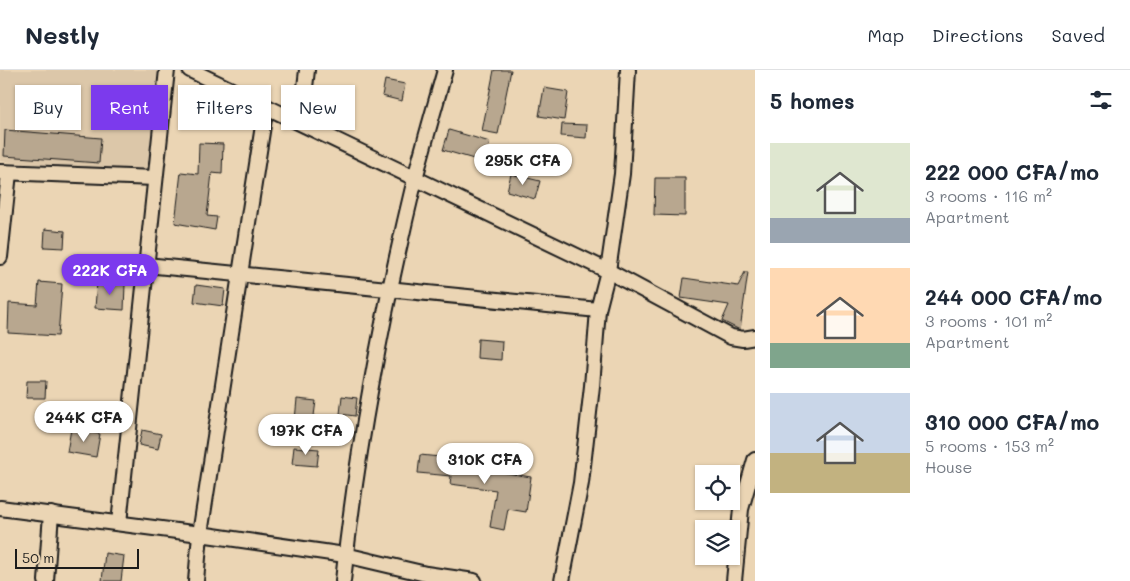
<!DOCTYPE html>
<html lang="en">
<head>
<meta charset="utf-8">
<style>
	:root { --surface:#fff; --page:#f2f2f3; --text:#1f2937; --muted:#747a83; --line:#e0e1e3; --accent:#7c3aed }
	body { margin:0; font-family:Mali,sans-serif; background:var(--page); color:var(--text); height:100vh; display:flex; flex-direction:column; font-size:19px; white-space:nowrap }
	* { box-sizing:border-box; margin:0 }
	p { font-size:16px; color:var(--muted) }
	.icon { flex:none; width:28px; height:28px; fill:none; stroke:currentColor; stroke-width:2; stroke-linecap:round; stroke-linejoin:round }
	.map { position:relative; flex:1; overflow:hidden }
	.sheet { display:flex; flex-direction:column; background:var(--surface); width:375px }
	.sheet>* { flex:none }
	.top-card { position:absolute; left:15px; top:15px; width:475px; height:45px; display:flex; gap:10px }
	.tools { position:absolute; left:695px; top:395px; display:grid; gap:10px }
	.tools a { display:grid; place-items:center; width:45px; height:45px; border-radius:0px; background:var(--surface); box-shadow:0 1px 4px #0004; font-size:25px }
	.scale { position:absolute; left:15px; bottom:12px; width:124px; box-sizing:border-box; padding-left:5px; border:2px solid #1c1c1c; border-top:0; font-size:14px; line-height:18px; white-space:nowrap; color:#1c1c1c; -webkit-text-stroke:4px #ebd5b4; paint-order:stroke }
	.price { position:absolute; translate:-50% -42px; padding:0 11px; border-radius:18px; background:#fff; color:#222; font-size:16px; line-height:32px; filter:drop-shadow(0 1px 2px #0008) }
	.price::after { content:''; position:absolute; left:50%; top:30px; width:15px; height:11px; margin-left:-8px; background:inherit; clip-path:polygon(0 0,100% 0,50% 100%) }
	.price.active { background:var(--accent); color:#fff }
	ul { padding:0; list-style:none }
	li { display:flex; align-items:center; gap:15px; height:125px; padding:0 15px }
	li span { display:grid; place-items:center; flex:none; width:140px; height:100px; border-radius:0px; color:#555 }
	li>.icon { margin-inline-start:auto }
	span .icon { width:60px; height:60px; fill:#fffc; stroke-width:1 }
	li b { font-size:21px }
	h2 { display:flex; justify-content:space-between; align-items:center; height:60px; padding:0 15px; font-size:21px }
	.pill { padding:0 18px; border-radius:0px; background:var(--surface); box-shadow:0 1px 4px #0004; font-size:18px; line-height:45px }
	.pill.active { background:var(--accent); color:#fff }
	header { display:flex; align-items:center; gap:30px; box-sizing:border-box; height:70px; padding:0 25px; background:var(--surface); border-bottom:1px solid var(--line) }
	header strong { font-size:24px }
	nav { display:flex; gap:28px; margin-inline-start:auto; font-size:18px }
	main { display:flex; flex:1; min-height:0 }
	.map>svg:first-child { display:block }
	.built { fill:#dcc7a9 }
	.building { fill:#b8a78f; stroke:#1c1c1c }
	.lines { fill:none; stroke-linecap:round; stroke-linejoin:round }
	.minor-casing { stroke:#1c1c1c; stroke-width:18 }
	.minor { stroke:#ebd5b4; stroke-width:14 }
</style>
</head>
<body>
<header>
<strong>Nestly</strong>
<nav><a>Map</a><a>Directions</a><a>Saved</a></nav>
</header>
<main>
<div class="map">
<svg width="755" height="511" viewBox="0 0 755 511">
	<rect width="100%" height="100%" fill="#ebd5b4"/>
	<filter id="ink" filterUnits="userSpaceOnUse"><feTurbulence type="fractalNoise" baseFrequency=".02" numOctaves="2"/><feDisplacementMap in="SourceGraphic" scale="10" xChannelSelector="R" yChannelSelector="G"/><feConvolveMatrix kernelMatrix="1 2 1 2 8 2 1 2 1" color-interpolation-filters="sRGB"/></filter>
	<g filter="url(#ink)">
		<polygon class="built" points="0,0 160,0 152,103 0,91"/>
		<g class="building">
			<polygon points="494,0 511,0 498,64 482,61"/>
			<polygon points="385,10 405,14 402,31 382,26"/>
			<polygon points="544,18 568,22 564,50 539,46"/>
			<polygon points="562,54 587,55 586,68 561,66"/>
			<polygon points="5,60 101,68 99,93 4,86"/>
			<polygon points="449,60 490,72 484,92 443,80"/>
			<polygon points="199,73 223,74 222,104 212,103 207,146 217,147 215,160 175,153 181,102 198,104"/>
			<polygon points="511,104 540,111 535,129 507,121"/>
			<polygon points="655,108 685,108 685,146 654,145"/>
			<polygon points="45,159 65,161 64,178 44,177"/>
			<polygon points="745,202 748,202 740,260 722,251 729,235 681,228 684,208 738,216"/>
			<polygon points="39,212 62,214 58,266 8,263 9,233 37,235"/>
			<polygon points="97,212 125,214 124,240 95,238"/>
			<polygon points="196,215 225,219 223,236 194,232"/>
			<polygon points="478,269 502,271 501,290 477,288"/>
			<polygon points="27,311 46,311 45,328 26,328"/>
			<polygon points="342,326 357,328 355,346 340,344"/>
			<polygon points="297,329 316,331 313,353 295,350"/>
			<polygon points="71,359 100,364 96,387 67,382"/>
			<polygon points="142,360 161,364 158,379 139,375"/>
			<polygon points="294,377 319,379 317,396 292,394"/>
			<polygon points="420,385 440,387 440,393 495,399 495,401 531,407 526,442 508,439 504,460 490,457 496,420 450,414 451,406 418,403"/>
			<polygon points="105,483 124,486 121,511 102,511"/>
		</g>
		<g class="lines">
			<defs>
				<g id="minor">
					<polyline points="190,0 608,201 731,267 743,269 755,267"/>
					<polyline points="301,52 307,0"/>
					<polyline points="0,102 155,108"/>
					<polyline points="0,187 9,103"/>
					<polyline points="146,195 598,240"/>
					<polyline points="0,438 200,464 345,485 426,504 474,511"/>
					<polyline points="119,453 167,0"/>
					<polyline points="46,511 51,444"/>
					<polyline points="196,511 200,464 266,36"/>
					<path d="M343,511c14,-135 40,-270 72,-402 9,-36 20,-73 30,-109"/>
					<polyline points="562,511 581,413 592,316 598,240 608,201 622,104 628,0"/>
					<polyline points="734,511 741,439 755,390"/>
				</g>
			</defs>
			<use href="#minor" class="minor-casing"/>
			<use href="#minor" class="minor"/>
		</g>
	</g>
</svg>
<div class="tools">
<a><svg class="icon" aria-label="locate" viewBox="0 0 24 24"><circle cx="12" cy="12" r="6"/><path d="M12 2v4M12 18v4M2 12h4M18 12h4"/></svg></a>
<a><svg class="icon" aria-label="layers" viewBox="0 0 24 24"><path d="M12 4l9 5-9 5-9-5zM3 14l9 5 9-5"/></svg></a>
</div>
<div class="scale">50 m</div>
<b class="price" style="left:523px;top:116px">295K CFA</b>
<b class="price active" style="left:110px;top:226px">222K CFA</b>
<b class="price" style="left:84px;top:373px">244K CFA</b>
<b class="price" style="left:306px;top:386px">197K CFA</b>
<b class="price" style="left:485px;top:415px">310K CFA</b>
<div class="top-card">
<a class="pill">Buy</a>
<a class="pill active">Rent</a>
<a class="pill">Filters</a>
<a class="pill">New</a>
</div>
</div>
<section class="sheet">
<h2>5 homes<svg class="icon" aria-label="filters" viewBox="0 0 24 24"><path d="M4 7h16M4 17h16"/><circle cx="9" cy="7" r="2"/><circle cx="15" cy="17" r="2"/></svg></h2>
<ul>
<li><span style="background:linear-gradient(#dfe7d0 75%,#9aa5b1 0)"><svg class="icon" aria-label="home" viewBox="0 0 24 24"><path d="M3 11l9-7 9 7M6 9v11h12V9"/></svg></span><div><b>222 000 CFA/mo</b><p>3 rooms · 116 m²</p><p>Apartment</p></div></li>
<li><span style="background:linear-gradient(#ffd9b3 75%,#7fa58c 0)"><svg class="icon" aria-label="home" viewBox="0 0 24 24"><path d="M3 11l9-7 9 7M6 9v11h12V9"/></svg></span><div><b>244 000 CFA/mo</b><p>3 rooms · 101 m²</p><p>Apartment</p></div></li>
<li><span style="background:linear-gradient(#c9d6e8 60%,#c2b280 0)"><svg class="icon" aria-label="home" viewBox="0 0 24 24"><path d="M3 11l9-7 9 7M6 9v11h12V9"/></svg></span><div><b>310 000 CFA/mo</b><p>5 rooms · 153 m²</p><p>House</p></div></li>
</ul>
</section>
</main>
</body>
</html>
